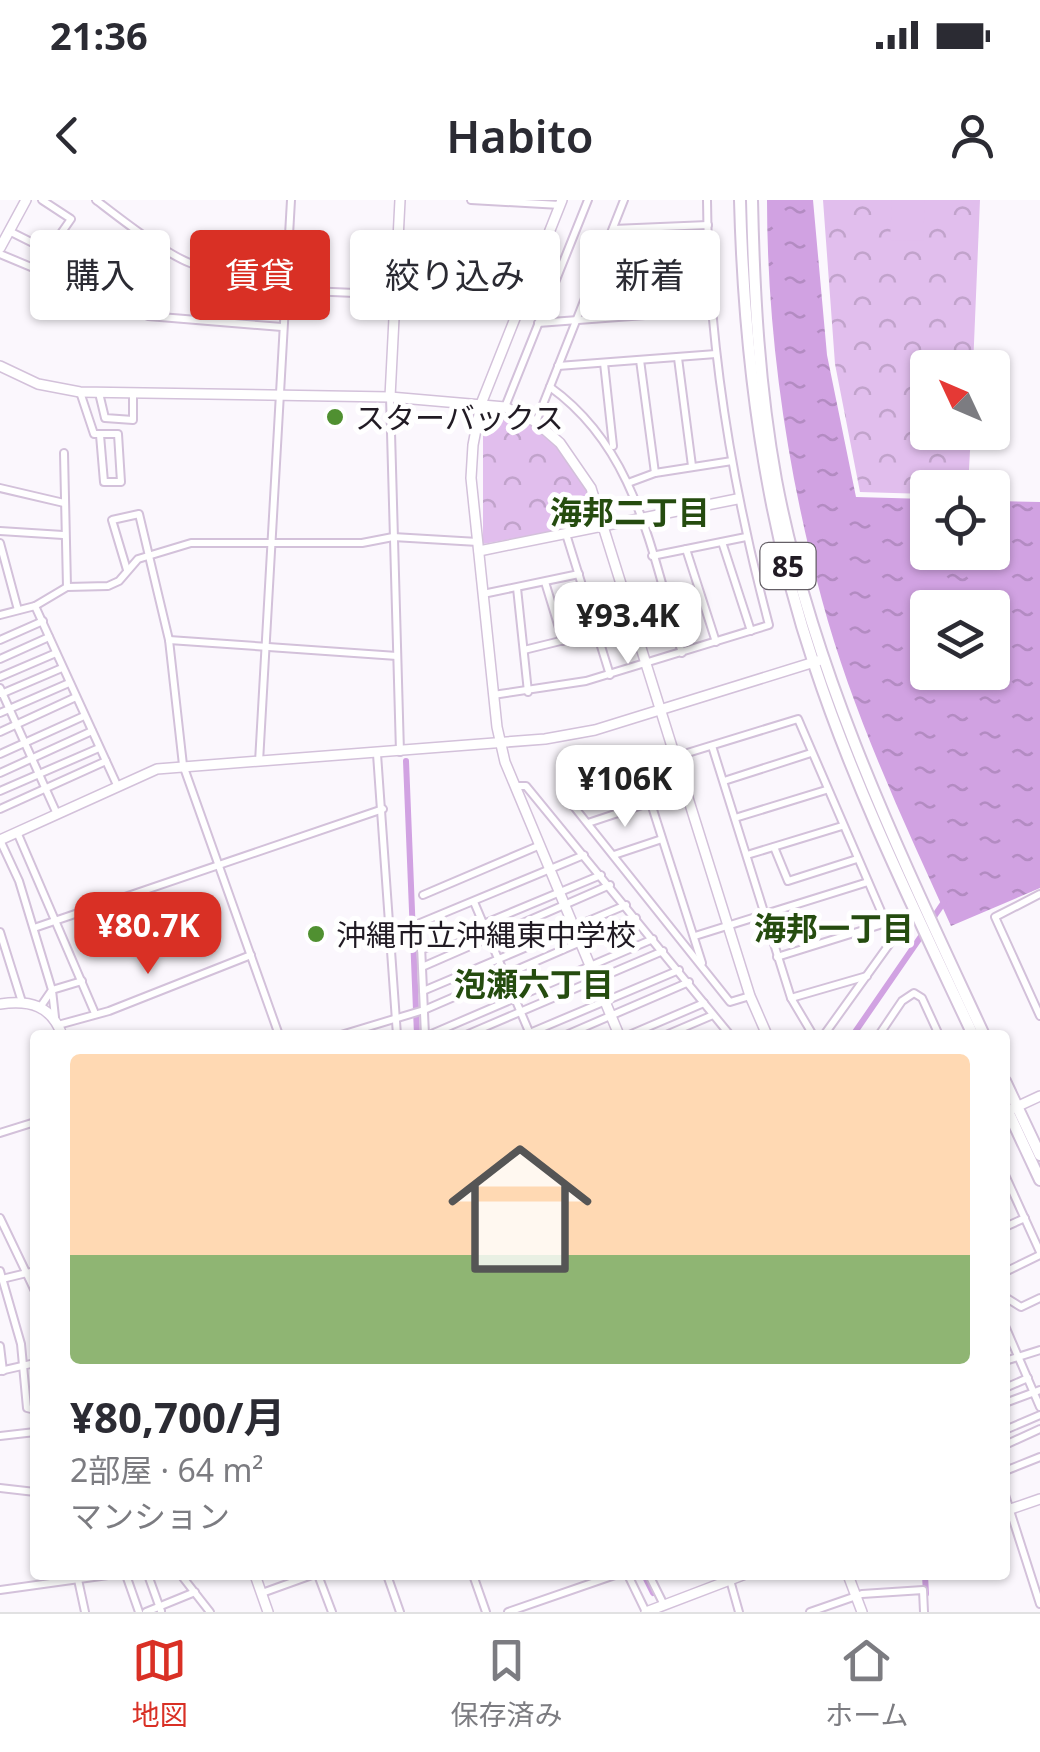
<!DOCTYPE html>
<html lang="ja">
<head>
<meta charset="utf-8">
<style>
	:root { --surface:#fff; --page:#f2f2f3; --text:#2b2b33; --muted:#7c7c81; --line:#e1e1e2; --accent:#d93025 }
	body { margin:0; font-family:"Noto Sans","Noto Sans JP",sans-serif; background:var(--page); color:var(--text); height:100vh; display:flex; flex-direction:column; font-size:38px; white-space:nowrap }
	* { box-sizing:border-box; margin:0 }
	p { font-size:32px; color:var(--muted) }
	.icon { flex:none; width:55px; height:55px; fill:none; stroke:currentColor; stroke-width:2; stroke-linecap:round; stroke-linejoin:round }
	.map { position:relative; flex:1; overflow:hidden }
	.side { position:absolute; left:30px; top:830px; width:980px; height:550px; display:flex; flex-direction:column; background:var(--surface); border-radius:10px; box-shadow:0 2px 8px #0004 }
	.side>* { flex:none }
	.top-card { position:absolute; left:30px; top:30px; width:980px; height:90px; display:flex; gap:20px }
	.needle { width:65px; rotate:314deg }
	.controls { position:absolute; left:910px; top:150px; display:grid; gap:20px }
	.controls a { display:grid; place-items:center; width:100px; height:100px; border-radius:10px; background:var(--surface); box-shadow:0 2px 8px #0004; font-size:50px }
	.price { position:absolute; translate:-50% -85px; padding:0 22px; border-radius:20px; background:#fff; color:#222; font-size:32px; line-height:65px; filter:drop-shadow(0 2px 5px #0008) }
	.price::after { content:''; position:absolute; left:50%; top:60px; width:30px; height:22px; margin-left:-15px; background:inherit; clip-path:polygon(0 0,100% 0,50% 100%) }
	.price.active { background:var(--accent); color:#fff }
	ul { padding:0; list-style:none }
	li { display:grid; align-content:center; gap:20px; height:530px; padding:0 40px }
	li span { display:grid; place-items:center; height:310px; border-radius:10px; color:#555 }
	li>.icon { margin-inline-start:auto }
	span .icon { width:180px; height:180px; fill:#fffc; stroke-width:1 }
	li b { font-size:42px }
	.chip { padding:0 35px; border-radius:10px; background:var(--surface); box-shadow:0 2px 8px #0004; font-size:35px; line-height:90px }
	.chip.active { background:var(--accent); color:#fff }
	.status { display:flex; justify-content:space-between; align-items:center; height:70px; padding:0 50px; background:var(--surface); direction:ltr }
	.status svg { height:28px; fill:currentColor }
	header { display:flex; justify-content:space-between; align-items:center; height:130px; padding:0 40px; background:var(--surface); font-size:45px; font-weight:600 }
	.menu { display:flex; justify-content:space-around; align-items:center; height:140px; border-top:2px solid var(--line); background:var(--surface); font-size:28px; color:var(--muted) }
	.menu a { display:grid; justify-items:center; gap:5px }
	.menu .active { color:var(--accent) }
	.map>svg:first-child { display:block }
	.forest { fill:url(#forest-crowns) }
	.pitch { fill:#e1beed }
	.water { fill:url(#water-ripples); fill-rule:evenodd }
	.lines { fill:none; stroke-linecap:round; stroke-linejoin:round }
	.canal { stroke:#d1a2e2; stroke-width:6 }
	.street-casing { stroke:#d3c1da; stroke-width:10 }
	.secondary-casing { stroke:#d3c1da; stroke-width:12 }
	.primary-casing { stroke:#d3c1da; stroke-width:14 }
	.street { stroke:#fff; stroke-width:6 }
	.secondary { stroke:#fff; stroke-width:9 }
	.primary { stroke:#fff; stroke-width:10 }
	.poi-dot { fill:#509031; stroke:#fff; stroke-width:4 }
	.labels { text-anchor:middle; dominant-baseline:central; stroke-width:10; stroke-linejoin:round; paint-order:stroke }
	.shield { fill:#fff; stroke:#645f66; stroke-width:2.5 }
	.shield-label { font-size:28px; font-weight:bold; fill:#211b24 }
	.poi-label { font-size:30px; fill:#211b24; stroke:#fff; text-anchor:start }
	.neighbourhood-label { font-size:32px; font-weight:bold; fill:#254c0f; stroke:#fff }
</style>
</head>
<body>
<div class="status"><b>21:36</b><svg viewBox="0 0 49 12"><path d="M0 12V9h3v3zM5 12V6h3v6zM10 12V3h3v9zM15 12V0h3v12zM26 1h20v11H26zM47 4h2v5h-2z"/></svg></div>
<header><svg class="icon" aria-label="back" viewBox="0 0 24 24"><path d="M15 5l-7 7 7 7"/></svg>Habito<svg class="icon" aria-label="person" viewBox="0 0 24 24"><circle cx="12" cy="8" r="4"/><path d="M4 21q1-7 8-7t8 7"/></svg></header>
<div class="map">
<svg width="1040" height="1412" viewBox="0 0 1040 1412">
	<defs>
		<pattern id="forest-crowns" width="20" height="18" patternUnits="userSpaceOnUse" patternTransform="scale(2.5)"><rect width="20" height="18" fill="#e1beed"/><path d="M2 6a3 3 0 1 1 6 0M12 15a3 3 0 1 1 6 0" fill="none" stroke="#c1a3cb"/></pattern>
		<pattern id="water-ripples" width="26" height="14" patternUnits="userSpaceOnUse" patternTransform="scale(2.5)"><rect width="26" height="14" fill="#d1a2e2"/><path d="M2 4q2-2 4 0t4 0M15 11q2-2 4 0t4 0" fill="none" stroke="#b38bc2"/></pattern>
	</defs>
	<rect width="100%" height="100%" fill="#fbf7fd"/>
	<g class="forest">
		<polygon points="823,0 980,0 973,167 928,168 928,232 971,233 968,287 928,288 927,294 860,292 835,164"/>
		<path d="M503,212c52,19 84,57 93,112l-113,20v-112l7,-17z"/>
	</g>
	<polygon class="pitch" points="892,0 925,0 923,41 890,40"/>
	<path class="water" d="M767,0h46l14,155 29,142 71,2 1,53h64l1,-51 47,1v386l-89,38c-48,-106 -99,-214 -129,-326 -35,-129 -55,-266 -55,-400zM928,408h64v64h-64z"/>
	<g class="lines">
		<g class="canal">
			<polyline points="406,561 417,835"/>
			<polyline points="931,721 944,702"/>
			<polyline points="853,835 924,732"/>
			<polyline points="644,1375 653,1393"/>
			<polyline points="925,1375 926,1394"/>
		</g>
		<defs>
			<g id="street">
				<path d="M96,0c21,16 81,64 105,66 28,1 57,-3 86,1"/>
				<polyline points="471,0 560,5"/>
				<polyline points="613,29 708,25"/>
				<polyline points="9,31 47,50"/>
				<polyline points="0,54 148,116 282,127"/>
				<polyline points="36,69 71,19 42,0"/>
				<polyline points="595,75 710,67"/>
				<polyline points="286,90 493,99 518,109"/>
				<polyline points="538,123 712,110"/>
				<polyline points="678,158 692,266"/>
				<polyline points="640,160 655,273"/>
				<polyline points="604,163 613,246"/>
				<polyline points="558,166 716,154"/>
				<path d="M550,187c88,63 101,167 132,266"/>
				<polyline points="80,192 94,234 118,234 121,282 104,282 100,235"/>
				<polyline points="99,193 105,218 133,220 133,193"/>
				<polyline points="390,197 400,552"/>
				<polyline points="505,207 588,0"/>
				<polyline points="536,222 624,0"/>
				<polyline points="64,253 67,387"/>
				<polyline points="628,283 655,273 732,261"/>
				<polyline points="0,288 64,303"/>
				<polyline points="0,331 63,335"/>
				<polyline points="566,334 610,475"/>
				<polyline points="722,342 751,431"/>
				<polyline points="0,343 18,410"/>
				<polyline points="686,349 716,442"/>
				<polyline points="652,356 746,337"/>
				<polyline points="127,370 112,320 139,314 169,440 183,565 279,835"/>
				<polyline points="545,382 563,441"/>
				<polyline points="517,388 528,492"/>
				<polyline points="483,394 579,374"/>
				<polyline points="35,406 117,585"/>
				<polyline points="0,415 35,406 67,387 108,386 119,381 138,359 191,343 362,343 393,337 478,342"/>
				<polyline points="0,440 43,421"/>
				<polyline points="169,440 397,456"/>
				<polyline points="524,450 597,432"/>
				<polyline points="0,459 49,437"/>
				<polyline points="0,477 56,453"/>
				<polyline points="0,488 57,614"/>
				<polyline points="1,494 62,468"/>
				<path d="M493,495l93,-14 183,-56c-37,-139 -61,-281 -62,-425"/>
				<polyline points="0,513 69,483"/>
				<polyline points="0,532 76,497"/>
				<polyline points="712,546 791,798 813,835"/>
				<polyline points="0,554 84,516"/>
				<polyline points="377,554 397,835"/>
				<polyline points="259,562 291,0"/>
				<polyline points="640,569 702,763"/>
				<polyline points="0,573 92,531"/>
				<polyline points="724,581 811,553"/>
				<polyline points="515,586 526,586 730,835"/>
				<polyline points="0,591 99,548"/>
				<polyline points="0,609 106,561"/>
				<polyline points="735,618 826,590"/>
				<polyline points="588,623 651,602"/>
				<polyline points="17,632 94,811"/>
				<polyline points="0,640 19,681 52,790 41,806"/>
				<polyline points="774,647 788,681 857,659"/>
				<polyline points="614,655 662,639"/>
				<polyline points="747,655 842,626"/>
				<polyline points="1040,694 995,717 1040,816"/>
				<polyline points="423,695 538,646"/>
				<polyline points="474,702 530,834"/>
				<polyline points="34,728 383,609"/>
				<polyline points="0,732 22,802"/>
				<polyline points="695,736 868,682"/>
				<polyline points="421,750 601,675"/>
				<polyline points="777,757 886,723"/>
				<polyline points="422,767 610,685"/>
				<polyline points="423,791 626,705"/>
				<polyline points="750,796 730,802 567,598 567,590 798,519 893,739 824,835"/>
				<polyline points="791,798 867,776"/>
				<polyline points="55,817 52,790 82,781"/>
				<polyline points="58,825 109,811 251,755"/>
				<polyline points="341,835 424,810 636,718"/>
				<polyline points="425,835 420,723 584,655"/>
				<polyline points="429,835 653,739"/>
				<polyline points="466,835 663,751"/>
				<polyline points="525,835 679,770"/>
				<polyline points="566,835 689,782"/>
				<polyline points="629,835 704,803"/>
				<polyline points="666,835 713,815"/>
				<polyline points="879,835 902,801 914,793 922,798 939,835"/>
				<polyline points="0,933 35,922"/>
				<polyline points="1005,975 1040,1052"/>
				<polyline points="0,1018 35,1091"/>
				<polyline points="1005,1027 1025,1018"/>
				<polyline points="0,1071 21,1144 27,1208 35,1210"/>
				<polyline points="1005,1072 1040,1055"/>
				<polyline points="2,1079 35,1071"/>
				<polyline points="1005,1097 1021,1107 1040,1098"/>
				<polyline points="1005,1126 1040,1207"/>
				<polyline points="0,1146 3,1171"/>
				<polyline points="1005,1161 1040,1150"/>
				<polyline points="0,1171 35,1163"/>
				<polyline points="1005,1188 1028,1178"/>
				<polyline points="1005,1203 1040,1190"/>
				<polyline points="1005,1230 1040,1215"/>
				<polyline points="0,1236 35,1232"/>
				<polyline points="1005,1245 1040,1229"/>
				<polyline points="1005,1271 1040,1257"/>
				<polyline points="0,1288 35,1292"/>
				<polyline points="1005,1295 1040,1404"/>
				<polyline points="77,1375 85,1412"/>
				<polyline points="126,1375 139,1412"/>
				<polyline points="148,1375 161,1411"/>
				<polyline points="181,1375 210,1412"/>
				<polyline points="318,1375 332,1412"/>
				<polyline points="387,1375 400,1412"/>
				<polyline points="473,1375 486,1412"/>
				<polyline points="628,1375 646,1412"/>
				<polyline points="649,1375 663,1403"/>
				<polyline points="730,1380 739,1412"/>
				<polyline points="0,1390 108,1375"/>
				<polyline points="262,1393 312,1375"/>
				<polyline points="146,1412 195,1392"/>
				<polyline points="508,1412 615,1375"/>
				<polyline points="810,1412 862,1394 923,1390 924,1412"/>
			</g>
			<g id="secondary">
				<polyline points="562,0 481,204 473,245 471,278 497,527 505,562 619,835"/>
				<polyline points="0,48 26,0"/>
				<polyline points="0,166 38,184 80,192 390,197 505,207 536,222 560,243 591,288 750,796 767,835"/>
				<polyline points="390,197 400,0"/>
				<polyline points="479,351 737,299"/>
				<polyline points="0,640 157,569 545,539 595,530 824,459"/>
				<path d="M0,804c30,-4 51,1 62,31"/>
				<polyline points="1012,909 1040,896"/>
				<polyline points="1005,1311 1040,1299"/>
				<polyline points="255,1375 268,1412"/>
				<polyline points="848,1375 862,1412"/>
				<polyline points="646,1412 743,1375"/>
			</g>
			<g id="primary">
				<path d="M740,0c4,157 24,315 74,464 42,128 102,249 159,371"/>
				<path d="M752,0c2,95 7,187 24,280 37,196 125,376 208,555"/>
				<polyline points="1005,881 1040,955"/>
				<polyline points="1005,905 1040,980"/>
			</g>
		</defs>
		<use href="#street" class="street-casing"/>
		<use href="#secondary" class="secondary-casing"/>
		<use href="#primary" class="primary-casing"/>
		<use href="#street" class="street"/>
		<use href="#secondary" class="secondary"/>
		<use href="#primary" class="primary"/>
	</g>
	<g class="poi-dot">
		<circle cx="335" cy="217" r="10"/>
		<circle cx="316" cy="734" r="10"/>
	</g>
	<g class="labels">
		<rect class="shield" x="760.5" y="343" width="55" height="46" rx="8"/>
		<g class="shield-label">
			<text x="788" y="366">85</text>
		</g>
		<g class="poi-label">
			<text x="355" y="217">スターバックス</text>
			<text x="336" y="734">沖縄市立沖縄東中学校</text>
		</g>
		<g class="neighbourhood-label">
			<text x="630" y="311">海邦二丁目</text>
			<text x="834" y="727">海邦一丁目</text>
			<text x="534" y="783">泡瀬六丁目</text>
		</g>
	</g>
</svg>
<div class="controls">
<a><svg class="needle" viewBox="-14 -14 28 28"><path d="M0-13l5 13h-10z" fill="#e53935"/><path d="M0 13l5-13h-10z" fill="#7c7c81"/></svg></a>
<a><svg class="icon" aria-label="locate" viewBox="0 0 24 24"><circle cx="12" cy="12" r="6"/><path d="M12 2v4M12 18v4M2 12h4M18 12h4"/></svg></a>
<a><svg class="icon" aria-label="layers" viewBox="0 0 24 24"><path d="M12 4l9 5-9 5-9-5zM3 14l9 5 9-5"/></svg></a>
</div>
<b class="price" style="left:628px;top:467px">¥93.4K</b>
<b class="price" style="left:625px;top:630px">¥106K</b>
<b class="price active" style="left:148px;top:777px">¥80.7K</b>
<div class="top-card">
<a class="chip">購入</a>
<a class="chip active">賃貸</a>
<a class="chip">絞り込み</a>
<a class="chip">新着</a>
</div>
<section class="side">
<ul>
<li><span style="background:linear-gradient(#ffd9b3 65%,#8fb573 0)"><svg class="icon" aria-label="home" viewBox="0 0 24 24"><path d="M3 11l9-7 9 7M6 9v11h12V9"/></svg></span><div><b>¥80,700/月</b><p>2部屋 · 64 m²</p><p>マンション</p></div></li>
</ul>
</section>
</div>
<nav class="menu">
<a class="active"><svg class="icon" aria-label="map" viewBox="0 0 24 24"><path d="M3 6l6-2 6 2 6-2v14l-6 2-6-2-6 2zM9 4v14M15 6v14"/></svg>地図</a>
<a><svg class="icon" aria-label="saved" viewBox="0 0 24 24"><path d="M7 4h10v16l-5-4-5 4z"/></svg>保存済み</a>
<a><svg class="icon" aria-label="home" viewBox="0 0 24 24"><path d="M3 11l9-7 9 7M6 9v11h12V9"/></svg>ホーム</a>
</nav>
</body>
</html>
